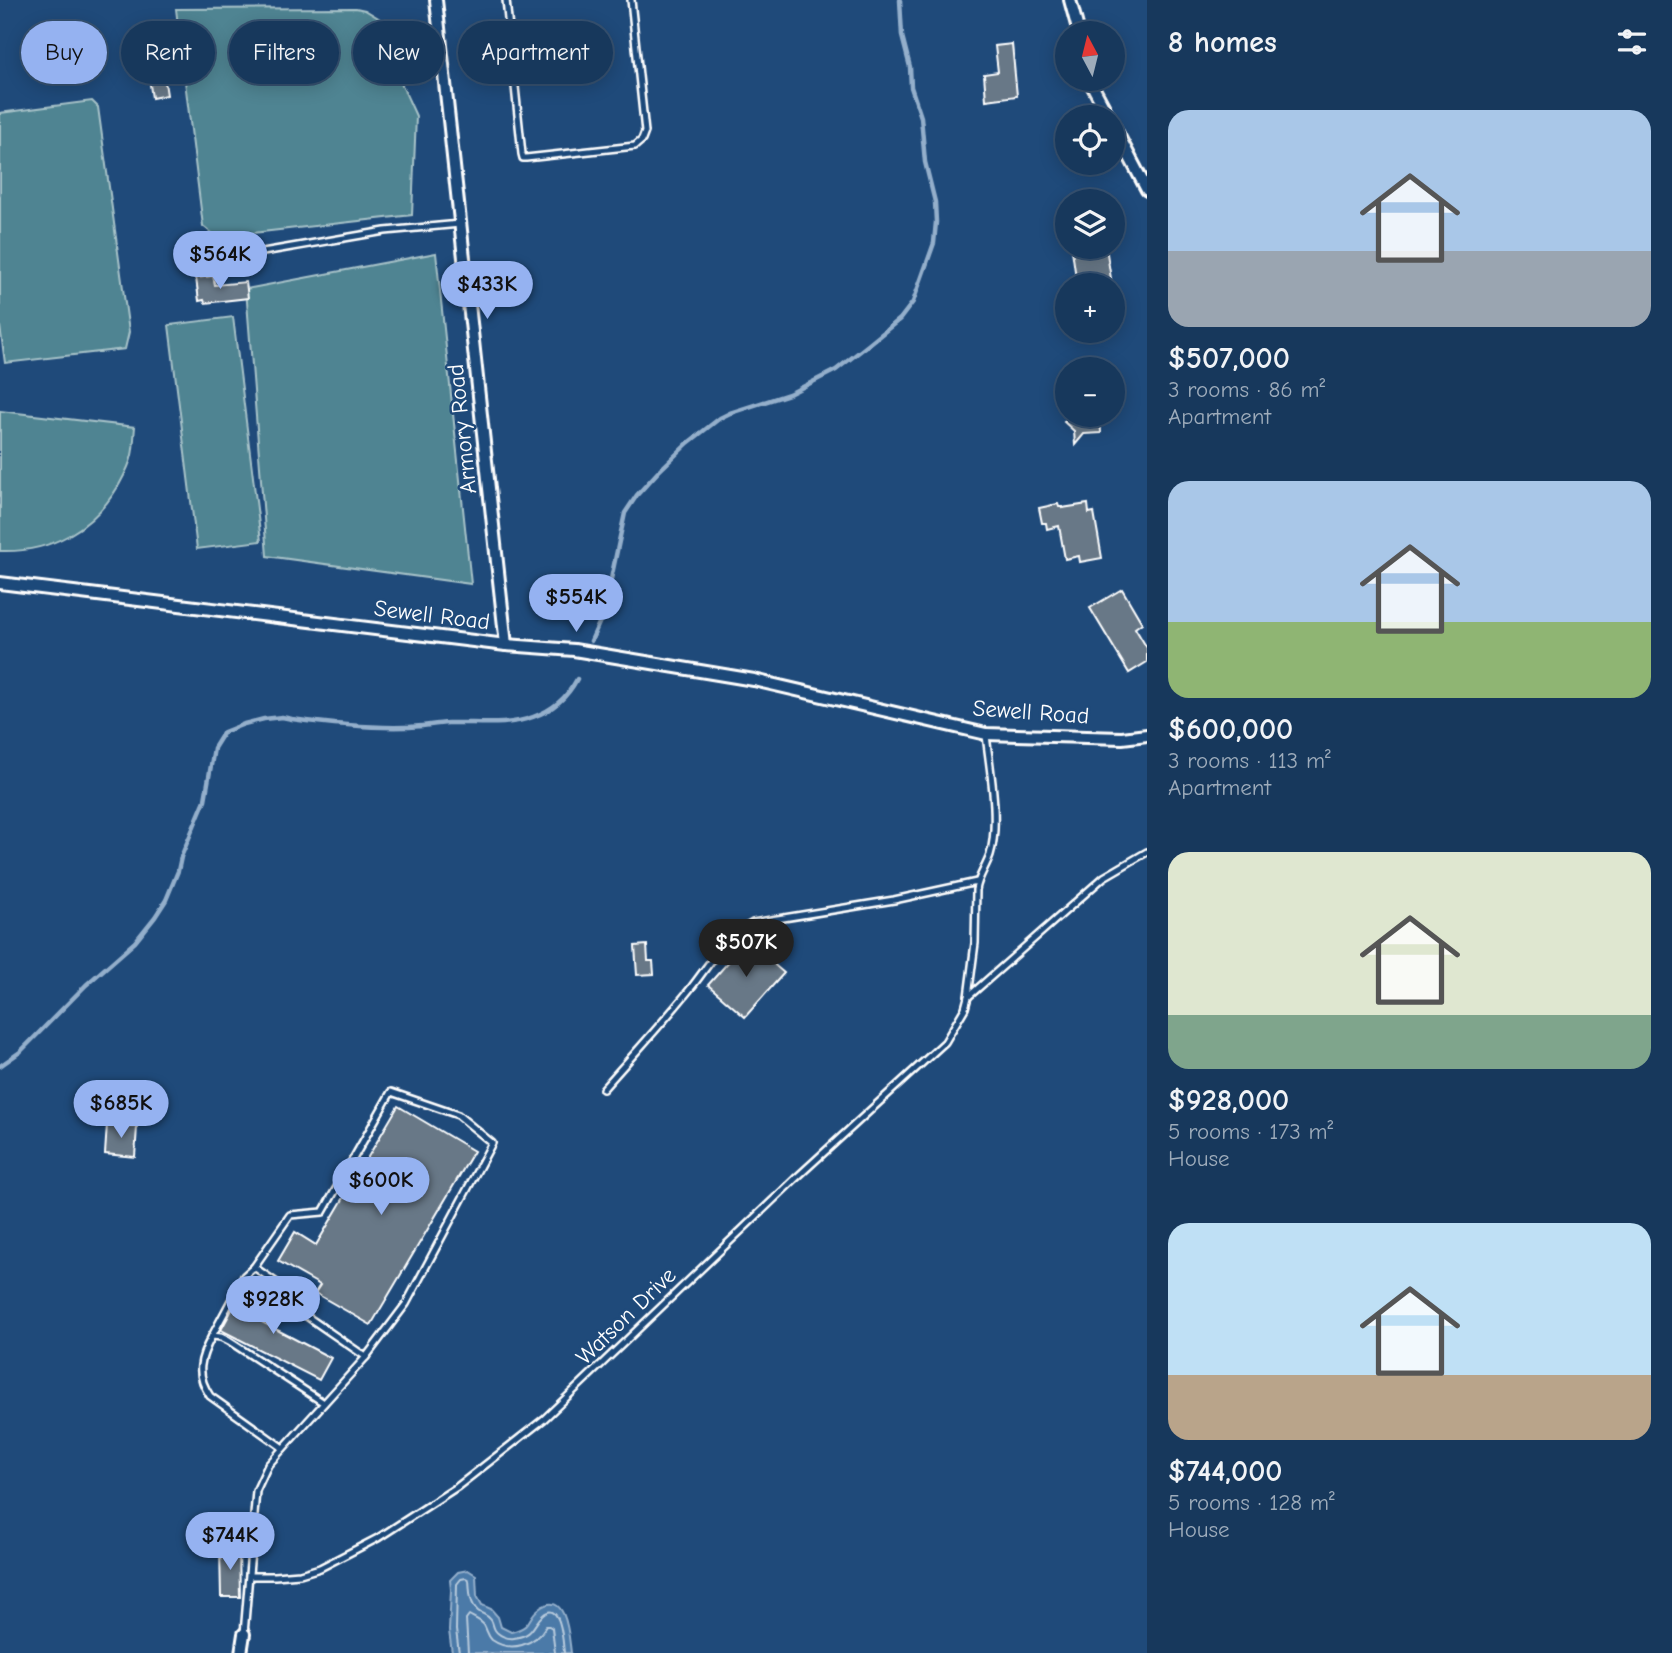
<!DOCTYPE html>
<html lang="en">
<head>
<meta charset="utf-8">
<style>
	:root { --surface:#17385c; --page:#244365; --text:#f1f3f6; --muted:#9eacbb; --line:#365272; --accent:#95b2f1 }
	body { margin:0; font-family:"Comic Neue",sans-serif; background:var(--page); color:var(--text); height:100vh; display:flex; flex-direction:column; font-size:26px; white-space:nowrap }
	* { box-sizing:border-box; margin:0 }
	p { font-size:23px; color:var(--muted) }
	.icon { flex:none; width:38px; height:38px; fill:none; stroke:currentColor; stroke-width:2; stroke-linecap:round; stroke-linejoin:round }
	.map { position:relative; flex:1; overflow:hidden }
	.panel { display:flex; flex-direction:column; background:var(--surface); width:525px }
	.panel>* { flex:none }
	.hud { position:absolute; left:21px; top:21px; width:665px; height:63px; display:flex; gap:14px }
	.needle { width:46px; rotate:353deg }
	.buttons { position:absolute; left:1055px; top:21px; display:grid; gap:14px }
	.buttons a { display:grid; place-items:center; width:70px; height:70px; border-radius:50%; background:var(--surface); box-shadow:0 4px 18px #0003,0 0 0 2px var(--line); font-size:35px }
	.price { position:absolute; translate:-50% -60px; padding:0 16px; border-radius:24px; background:var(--accent); color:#111; font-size:23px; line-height:46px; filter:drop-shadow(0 2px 4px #0008) }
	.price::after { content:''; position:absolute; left:50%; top:42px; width:21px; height:16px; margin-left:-10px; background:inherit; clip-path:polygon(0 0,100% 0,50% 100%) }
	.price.on { background:#222; color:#fff }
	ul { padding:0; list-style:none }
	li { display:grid; align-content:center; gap:14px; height:371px; padding:0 21px }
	li span { display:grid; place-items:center; height:217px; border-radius:21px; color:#555 }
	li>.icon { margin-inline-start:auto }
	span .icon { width:126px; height:126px; fill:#fffc; stroke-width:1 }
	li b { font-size:30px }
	h2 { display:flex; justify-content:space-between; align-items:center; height:84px; padding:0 21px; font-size:30px }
	.tag { padding:0 24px; border-radius:32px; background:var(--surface); box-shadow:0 4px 18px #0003,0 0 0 2px var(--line); font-size:24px; line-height:63px }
	.tag.on { background:var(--accent); color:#111 }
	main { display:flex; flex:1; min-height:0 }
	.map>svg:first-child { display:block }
	.green { fill:#4f8492; stroke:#a7c2c8; stroke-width:2 }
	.water { fill:#4c7aa8; stroke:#94afcb; stroke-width:2 }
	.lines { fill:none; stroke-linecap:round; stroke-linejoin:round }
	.shore { stroke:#b7cadc; stroke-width:2 }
	.stream { stroke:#94afcb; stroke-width:4.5 }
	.building { fill:#677887; stroke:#fff; stroke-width:2 }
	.service-casing { stroke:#fff; stroke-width:10 }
	.minor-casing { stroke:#fff; stroke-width:16 }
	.service { stroke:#1f4a7a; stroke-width:5 }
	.minor { stroke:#1f4a7a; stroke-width:10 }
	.labels { text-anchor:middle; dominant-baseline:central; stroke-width:5; stroke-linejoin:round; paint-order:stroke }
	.street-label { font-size:23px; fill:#fff; stroke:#1f4a7a }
</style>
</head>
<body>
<main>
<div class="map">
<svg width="1147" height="1653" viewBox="0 0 1147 1653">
	<rect width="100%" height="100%" fill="#1f4a7a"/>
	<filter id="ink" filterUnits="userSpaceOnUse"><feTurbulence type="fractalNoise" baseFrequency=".0143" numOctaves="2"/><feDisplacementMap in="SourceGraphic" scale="14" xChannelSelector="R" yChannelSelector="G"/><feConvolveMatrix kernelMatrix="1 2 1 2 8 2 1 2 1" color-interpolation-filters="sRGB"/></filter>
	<g filter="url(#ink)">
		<g class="green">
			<polygon points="356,8 365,10 380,19 386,33 394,68 416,116 412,215 217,237 203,226 176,9"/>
			<polygon points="92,101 98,107 129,332 125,349 5,363 0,326 0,113"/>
			<polygon points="436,253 471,584 267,556 246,289"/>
			<polygon points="233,317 261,541 197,549 169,325"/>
			<path d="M0,411l135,16c-1,9 -1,19 -3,28 -2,10 -8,21 -13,30 -26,44 -68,68 -119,66z"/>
		</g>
		<path class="water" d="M468,1570l8,5 1,21 5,9 9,4 7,8 3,10 10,5c24,-6 15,-15 29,-24 27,-19 29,30 31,45h-119l-3,-22 2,-41 -1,-10 8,-8z"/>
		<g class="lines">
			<g class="shore">
				<path d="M459,1653l-3,-23 1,-46 4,-5 5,-1 3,2c1,10 0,23 9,31 5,4 9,3 13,9 2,3 2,7 4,10 4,6 13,9 19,8 21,-3 18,-13 29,-23 18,-16 20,28 21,38"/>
				<path d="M468,1653l-2,-34 3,-4c5,3 11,5 15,10 3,5 3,10 8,15 19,13 43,5 54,-14h3l3,2 3,25"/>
			</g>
			<g class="stream">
				<polyline points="591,641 604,612 625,513 637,495 658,472 688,443 720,418 730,413 789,394 836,370 868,345 900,319 913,302 934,243 936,222 935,202 925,162 921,117 911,87 910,67 902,36 900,0"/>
				<path d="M0,1066l20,-14 66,-67 49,-43 20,-25 11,-17 12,-29 3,-14 24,-57 9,-52 10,-16 20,-8 20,-5 18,-2 10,2c37,5 75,9 113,8 14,0 28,-3 43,-4 28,-1 58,4 85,-6 20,-7 34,-19 44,-38"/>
			</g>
		</g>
		<g class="building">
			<polygon points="1012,44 1017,96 986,100 984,74 998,72 995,46"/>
			<polygon points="164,76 167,95 152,98 149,78"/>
			<polygon points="1095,247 1106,247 1112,285 1077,285 1072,250"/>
			<polygon points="213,276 215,285 246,282 248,298 205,303 204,300 199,301 196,278"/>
			<polygon points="1070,415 1100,415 1101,433 1084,434 1075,445 1074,431 1064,422"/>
			<polygon points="1058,504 1059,507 1062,507 1062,508 1088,504 1089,513 1094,512 1102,558 1080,562 1079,556 1065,559 1059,526 1047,529 1046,523 1042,523 1039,508"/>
			<polygon points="1122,589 1142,623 1135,628 1147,648 1147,662 1129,673 1090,608"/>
			<polygon points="747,941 784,973 745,1017 708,985"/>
			<polygon points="647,945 648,961 653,961 654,974 637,975 635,946"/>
			<polygon points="398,1106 474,1151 371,1325 315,1293 320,1285 278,1261 295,1232 316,1245"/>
			<polygon points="107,1124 137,1127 135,1157 105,1154"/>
			<polygon points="262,1284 277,1293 262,1322 331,1358 319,1380 221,1330 235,1304 248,1311"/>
			<polygon points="220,1548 239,1548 240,1597 221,1597"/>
		</g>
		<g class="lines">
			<defs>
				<g id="service">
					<polyline points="506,0 522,154 523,158 526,158 635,146 642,140 645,132 631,0"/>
					<polyline points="257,253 385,231 460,224"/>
					<polyline points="968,997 1104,877 1147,852"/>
					<path d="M603,1089c29,-33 59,-65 87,-100 21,-26 31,-49 63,-66l141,-23 83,-18"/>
					<polyline points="212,1336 244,1276 254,1267 290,1292 286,1302 366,1357"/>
					<path d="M283,1448l-73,-52c-15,-22 -10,-38 2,-60l9,1 8,4 95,62"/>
					<path d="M250,1576h25l25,-2 20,-6 58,-30 79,-51 87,-68 251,-240 150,-137 20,-34 3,-11 7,-54 1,-53c2,-13 10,-23 14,-35 10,-33 0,-86 -4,-120"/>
					<polyline points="244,1634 256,1491 268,1465 366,1357 406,1304 492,1143 458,1115 391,1092 323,1212 290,1215 254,1267"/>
				</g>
				<g id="minor">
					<polyline points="436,0 506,645"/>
					<polyline points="1070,0 1079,33"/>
					<polyline points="1090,79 1092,85 1109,117"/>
					<polyline points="1113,125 1147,190"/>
					<polyline points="0,583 506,645 574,650 754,680 986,734 1122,738 1147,735"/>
					<polyline points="241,1653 244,1634"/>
				</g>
			</defs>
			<use href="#service" class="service-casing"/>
			<use href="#minor" class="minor-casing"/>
			<use href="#service" class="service"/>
			<use href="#minor" class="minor"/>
		</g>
	</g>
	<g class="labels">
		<g class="street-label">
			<text transform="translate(462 429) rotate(-96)">Armory Road</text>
			<text transform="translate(432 615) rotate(7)">Sewell Road</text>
			<text transform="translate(1031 712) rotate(4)">Sewell Road</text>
			<text transform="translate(626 1316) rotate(-44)">Watson Drive</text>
		</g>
	</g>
</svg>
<div class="buttons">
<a><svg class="needle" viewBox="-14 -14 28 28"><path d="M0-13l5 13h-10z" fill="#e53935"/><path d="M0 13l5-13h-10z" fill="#9eacbb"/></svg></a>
<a><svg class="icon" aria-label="locate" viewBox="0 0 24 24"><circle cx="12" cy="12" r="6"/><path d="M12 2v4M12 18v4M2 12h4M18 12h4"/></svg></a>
<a><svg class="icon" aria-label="layers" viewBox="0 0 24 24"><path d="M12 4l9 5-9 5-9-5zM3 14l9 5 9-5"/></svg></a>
<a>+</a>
<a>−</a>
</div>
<b class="price" style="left:220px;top:291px">$564K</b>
<b class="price" style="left:487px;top:321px">$433K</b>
<b class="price" style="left:576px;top:634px">$554K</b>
<b class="price on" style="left:746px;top:979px">$507K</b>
<b class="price" style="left:121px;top:1140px">$685K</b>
<b class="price" style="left:381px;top:1217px">$600K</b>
<b class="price" style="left:273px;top:1336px">$928K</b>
<b class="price" style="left:230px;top:1572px">$744K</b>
<div class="hud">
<a class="tag on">Buy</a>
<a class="tag">Rent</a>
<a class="tag">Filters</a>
<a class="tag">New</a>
<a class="tag">Apartment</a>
</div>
</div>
<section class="panel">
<h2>8 homes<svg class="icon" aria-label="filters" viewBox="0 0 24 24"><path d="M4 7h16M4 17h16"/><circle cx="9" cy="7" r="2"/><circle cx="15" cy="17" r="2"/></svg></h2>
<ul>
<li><span style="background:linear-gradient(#a9c7e8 65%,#9aa5b1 0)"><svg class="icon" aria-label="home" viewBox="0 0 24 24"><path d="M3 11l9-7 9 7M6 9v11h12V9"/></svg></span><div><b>$507,000</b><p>3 rooms · 86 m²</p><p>Apartment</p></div></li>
<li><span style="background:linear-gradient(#a9c7e8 65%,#8fb573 0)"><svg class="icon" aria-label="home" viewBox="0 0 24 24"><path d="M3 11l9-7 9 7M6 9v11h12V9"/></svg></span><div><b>$600,000</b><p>3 rooms · 113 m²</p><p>Apartment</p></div></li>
<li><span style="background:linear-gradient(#dfe7d0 75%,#7fa58c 0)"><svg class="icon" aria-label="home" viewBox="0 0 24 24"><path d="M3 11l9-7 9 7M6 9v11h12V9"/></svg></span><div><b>$928,000</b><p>5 rooms · 173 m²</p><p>House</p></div></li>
<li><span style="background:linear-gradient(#bfe0f5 70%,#b9a48a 0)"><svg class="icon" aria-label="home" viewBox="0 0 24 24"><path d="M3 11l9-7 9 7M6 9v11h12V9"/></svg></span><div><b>$744,000</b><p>5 rooms · 128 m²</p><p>House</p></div></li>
</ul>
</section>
</main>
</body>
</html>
